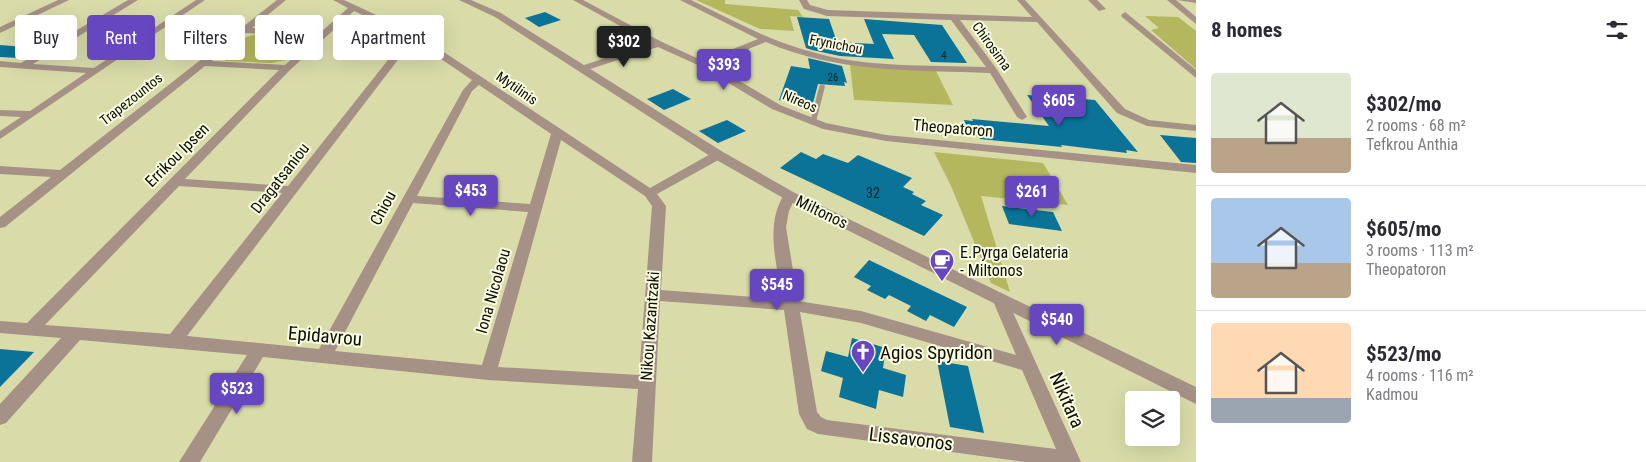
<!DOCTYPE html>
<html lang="en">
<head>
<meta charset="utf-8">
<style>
	:root { --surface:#fff; --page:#f7f7f7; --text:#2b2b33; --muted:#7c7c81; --line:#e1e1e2; --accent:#6647bf }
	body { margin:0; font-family:"Roboto Condensed",sans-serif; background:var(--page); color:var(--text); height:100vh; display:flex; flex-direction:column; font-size:19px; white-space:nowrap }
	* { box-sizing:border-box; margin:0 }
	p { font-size:16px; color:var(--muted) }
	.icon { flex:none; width:28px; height:28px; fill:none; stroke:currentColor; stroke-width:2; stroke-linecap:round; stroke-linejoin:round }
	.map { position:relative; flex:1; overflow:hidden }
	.panel { display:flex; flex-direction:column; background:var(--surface); width:450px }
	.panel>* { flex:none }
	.guide { position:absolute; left:15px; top:15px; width:475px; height:45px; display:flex; gap:10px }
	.controls { position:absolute; left:1125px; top:391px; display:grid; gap:10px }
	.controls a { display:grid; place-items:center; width:55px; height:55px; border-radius:5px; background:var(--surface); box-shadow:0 5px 20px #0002; font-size:25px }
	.price { position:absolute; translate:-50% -42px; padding:0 11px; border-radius:5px; background:var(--accent); color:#fff; font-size:16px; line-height:32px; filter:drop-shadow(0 1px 2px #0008) }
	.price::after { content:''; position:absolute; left:50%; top:30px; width:15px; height:11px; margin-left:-8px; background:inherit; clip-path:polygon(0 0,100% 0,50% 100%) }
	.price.on { background:#222; color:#fff }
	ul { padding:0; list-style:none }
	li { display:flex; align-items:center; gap:15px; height:125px; padding:0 15px }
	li+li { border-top:1px solid var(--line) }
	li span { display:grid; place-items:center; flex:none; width:140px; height:100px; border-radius:5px; color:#555 }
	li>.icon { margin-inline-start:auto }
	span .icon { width:60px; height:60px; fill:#fffc; stroke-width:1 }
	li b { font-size:21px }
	h2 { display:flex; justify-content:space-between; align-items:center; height:60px; padding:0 15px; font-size:21px }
	.tag { padding:0 18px; border-radius:5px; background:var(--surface); box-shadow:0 5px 20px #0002; font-size:18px; line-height:45px }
	.tag.on { background:var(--accent); color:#fff }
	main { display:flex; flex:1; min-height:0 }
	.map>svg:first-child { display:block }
	.green { fill:#b4b75d }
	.building { fill:#0b7298 }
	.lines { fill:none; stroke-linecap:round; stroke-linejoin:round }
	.service { stroke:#a69186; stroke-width:5.5 }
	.minor { fill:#a69186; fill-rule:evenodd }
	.tertiary { fill:#a69186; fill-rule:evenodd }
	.labels { text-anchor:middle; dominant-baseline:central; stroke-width:4; stroke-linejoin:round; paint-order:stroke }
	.far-number-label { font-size:11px; fill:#0c2626 }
	.far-street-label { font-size:14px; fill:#0d0d00; stroke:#f9fbe2 }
	.number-label { font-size:14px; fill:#0c2626 }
	.street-label { font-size:16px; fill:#0d0d00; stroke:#f9fbe2 }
	.poi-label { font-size:16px; fill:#0d0d00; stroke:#f9fbe2; text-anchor:start }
	.near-street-label { font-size:19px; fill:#0d0d00; stroke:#f9fbe2 }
	.near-poi-label { font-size:19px; fill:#0d0d00; stroke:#f9fbe2; text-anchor:start }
</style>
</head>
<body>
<main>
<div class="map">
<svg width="1196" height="462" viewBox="0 0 1196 462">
	<rect width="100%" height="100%" fill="#d9dca9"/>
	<g class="green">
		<polygon points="696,0 725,0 725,4 798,10 803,17 790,16 794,31 760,29"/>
		<polygon points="1145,16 1178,17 1196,31 1196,69 1151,30 1159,28"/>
		<polygon points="253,35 301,37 308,41 286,60 271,63 225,61 230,56 221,56 244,38"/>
		<polygon points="850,65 936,71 953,105 854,100"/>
		<polygon points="934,152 1043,163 1068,205 981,196 1010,292 991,283 951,186"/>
	</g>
	<g class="building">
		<polygon points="545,12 561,20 539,27 525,18"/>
		<polygon points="797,17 829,19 837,42 874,44 864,19 942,25 967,63 931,62 914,35 882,34 894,59 840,56 812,50 806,48"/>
		<polygon points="0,45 37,48 19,58 0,57"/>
		<polygon points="808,58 842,66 847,83 844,82 845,86 818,84 813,103 805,101 804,104 779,100 791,66 810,69"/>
		<polygon points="673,89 691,99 664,110 647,99"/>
		<polygon points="1027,95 1095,100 1138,152 1126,150 1127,153 1061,145 1062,147 980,139 979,136 970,135 964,120 973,121 972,119 1049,126"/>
		<polygon points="727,120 746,131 718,143 699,131"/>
		<polygon points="1160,135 1196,138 1196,163 1181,162"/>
		<polygon points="801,152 816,159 823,154 848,163 858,155 912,178 903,187 914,192 912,194 926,201 921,205 943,215 924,236 780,168"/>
		<polygon points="1002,206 1053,212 1062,231 1009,224"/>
		<polygon points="869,260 967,307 954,327 930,315 926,321 907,311 911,306 889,295 885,299 867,290 871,286 854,277"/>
		<polygon points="852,338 886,348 883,368 906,375 903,397 879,390 876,409 839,397 843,378 821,371 826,351 848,357"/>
		<polygon points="0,349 34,352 0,387"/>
		<polygon points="937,361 968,366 984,433 950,427"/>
	</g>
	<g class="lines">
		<polyline class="service" points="813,122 822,87"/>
		<g class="minor">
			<polygon points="58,0 69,0 0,33 0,27"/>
			<polygon points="128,0 138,0 33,64 94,68 196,0 205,0 0,139 0,131 21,117 0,116 0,110 30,111 86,73 0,67 0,61 21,63"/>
			<path d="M277,0h9l-34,28 69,4 27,-24 -15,-8h11l71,33 235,155 64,-36h8l2,3 -2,3 -65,36 9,12 -5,84 121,9c-5,-36 -18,-74 3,-106l5,-1 6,4 -7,15 -3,16 12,74 63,10 155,44 -23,-54 3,-4h10l75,165h-56l-207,-28 -11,-5 -8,-15 -15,-104 -124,-9 -8,161h-20l6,-73 -150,-9 -225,-23 -63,105h-21l68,-107 -167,-15 -74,83 -6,2v-21l61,-66 -61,-5v-12l27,2 252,-253 -74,-4 -200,161 -5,1v-11l51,-40 -51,-3v-8l60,4zM354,11l53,25 -119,150 -103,-7 105,-109zM246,33l69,4 -30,28 -73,-4zM413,40l59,40 -9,10 -144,259 -132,-13zM479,85l72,49 -21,70 -113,-8 55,-105zM561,140l84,56 7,10 -13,169 -141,-8zM179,186l103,7 -112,141 -125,-9zM413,203l115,9 -46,153 -147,-14zM800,312l61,11 161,47 34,79 -229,-29 -6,-3 -4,-5z"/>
			<path d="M573,0h10l79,42 41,19 55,-22 -78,-39h11c40,19 78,41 121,52 55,16 116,13 174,15l-35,-47 -124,-4 -23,-7 -5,-9h8l3,5 18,5 204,7 -15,-17h8l100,109 24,11 47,5v6l-49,-5 -30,-13 -80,-91 -77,-2 36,48 31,49 -5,3 -5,-3 -27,-44c-75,-3 -154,0 -224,-31l-55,22 69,41 46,18 60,12 310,30v8l-310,-32 -63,-12 -51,-20 -72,-43 -42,-19 -74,24h-6v-4l73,-24z"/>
			<polygon points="1088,0 1097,0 1106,9 1099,11"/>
			<polygon points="1167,0 1176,0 1196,17 1196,24"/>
			<polygon points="1177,0 1196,0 1196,3"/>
			<polygon points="1125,12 1196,70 1196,78 1122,17 1121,15"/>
		</g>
		<polygon class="tertiary" points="459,0 471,0 501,13 723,152 795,193 1196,387 1196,404 785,199 713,158 495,17"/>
	</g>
	<defs>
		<symbol id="cafe-pin" viewBox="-11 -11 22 30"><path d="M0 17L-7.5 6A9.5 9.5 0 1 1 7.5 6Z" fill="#6647bf" stroke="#f9fbe2"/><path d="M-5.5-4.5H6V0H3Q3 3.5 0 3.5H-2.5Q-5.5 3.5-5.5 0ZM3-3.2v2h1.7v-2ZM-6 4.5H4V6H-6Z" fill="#fff"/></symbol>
		<symbol id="church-pin" viewBox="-11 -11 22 30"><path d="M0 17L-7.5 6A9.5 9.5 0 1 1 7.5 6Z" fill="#6647bf" stroke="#f9fbe2"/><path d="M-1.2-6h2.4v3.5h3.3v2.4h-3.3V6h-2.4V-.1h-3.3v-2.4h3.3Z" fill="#fff"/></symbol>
	</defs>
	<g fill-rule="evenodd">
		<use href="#cafe-pin" x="928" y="247" width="28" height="38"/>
		<use href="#church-pin" x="849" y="338" width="28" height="38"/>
	</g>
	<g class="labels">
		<g class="far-number-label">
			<text x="944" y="55">4</text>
			<text x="833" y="77">26</text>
		</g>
		<g class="far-street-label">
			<text transform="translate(836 44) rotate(11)">Frynichou</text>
			<text transform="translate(992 46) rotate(54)">Chirosima</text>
			<text transform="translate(517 88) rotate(35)">Mytilinis</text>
			<text transform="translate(131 99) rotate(-38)">Trapezountos</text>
			<text transform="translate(800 101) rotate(23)">Nireos</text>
		</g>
		<g class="number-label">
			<text x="873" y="193">32</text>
		</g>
		<g class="street-label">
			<text transform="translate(953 128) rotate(5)">Theopatoron</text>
			<text transform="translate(177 155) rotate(-45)">Errikou Ipsen</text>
			<text transform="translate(280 178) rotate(-52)">Dragatsaniou</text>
			<text transform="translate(383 208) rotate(-62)">Chiou</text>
			<text transform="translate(822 212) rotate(26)">Miltonos</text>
			<text transform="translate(493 291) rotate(-74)">Iona Nicolaou</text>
			<text transform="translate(650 326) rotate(-86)">Nikou Kazantzaki</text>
		</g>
		<g class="poi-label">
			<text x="960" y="252">E.Pyrga Gelateria<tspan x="960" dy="18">- Miltonos</tspan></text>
		</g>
		<g class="near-street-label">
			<text transform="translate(325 336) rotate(5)">Epidavrou</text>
			<text transform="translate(1067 400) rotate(66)">Nikitara</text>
			<text transform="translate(911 439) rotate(7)">Lissavonos</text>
		</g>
		<g class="near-poi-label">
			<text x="880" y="352">Agios Spyridon</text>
		</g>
	</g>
</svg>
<div class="controls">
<a><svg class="icon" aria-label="layers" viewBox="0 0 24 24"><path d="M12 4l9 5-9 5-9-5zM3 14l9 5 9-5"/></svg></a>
</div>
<b class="price on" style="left:624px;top:68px">$302</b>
<b class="price" style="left:724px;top:91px">$393</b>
<b class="price" style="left:1059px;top:127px">$605</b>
<b class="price" style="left:471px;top:217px">$453</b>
<b class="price" style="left:1032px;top:218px">$261</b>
<b class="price" style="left:777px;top:311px">$545</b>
<b class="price" style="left:1057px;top:346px">$540</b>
<b class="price" style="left:237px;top:415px">$523</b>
<div class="guide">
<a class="tag">Buy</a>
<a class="tag on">Rent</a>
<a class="tag">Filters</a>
<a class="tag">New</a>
<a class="tag">Apartment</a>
</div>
</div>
<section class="panel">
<h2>8 homes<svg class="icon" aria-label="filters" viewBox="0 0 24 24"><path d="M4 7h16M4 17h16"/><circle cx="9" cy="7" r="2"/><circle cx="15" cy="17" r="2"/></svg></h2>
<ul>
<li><span style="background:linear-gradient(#dfe7d0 65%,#b9a48a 0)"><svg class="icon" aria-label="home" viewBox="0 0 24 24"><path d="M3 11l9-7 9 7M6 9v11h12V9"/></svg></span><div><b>$302/mo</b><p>2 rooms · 68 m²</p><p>Tefkrou Anthia</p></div></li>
<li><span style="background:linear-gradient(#a9c7e8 65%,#b9a48a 0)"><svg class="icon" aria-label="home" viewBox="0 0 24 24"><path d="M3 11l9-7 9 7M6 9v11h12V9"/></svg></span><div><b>$605/mo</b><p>3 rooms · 113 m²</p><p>Theopatoron</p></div></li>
<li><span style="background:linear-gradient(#ffd9b3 75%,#9aa5b1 0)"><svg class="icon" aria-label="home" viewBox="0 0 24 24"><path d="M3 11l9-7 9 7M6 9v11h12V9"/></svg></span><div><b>$523/mo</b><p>4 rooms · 116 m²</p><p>Kadmou</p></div></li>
</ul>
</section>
</main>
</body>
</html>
